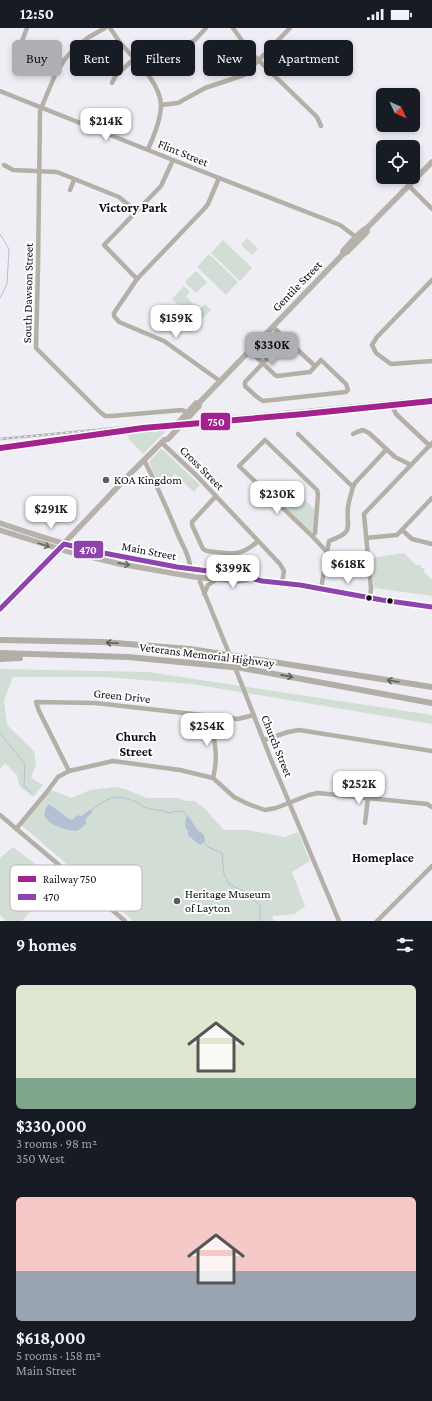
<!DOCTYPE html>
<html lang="en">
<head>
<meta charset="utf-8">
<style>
	:root { --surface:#171b24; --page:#242831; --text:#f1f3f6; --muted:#9ea1a6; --accent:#aeafb2 }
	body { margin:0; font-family:"Crimson Pro",serif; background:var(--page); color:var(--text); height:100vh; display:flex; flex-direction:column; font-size:15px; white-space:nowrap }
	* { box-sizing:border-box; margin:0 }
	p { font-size:13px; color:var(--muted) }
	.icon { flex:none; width:22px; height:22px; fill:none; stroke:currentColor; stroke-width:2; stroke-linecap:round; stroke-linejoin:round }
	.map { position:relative; height:893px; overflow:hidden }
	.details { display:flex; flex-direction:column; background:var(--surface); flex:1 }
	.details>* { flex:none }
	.banner { position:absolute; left:12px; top:12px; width:408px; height:36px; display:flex; gap:8px }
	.needle { width:26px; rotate:134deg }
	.fabs { position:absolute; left:376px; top:60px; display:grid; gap:8px }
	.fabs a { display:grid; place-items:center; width:44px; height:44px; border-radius:6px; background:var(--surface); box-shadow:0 2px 6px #0003; font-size:20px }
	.price { position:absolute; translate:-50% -34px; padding:0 9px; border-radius:8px; background:#fff; color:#222; font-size:13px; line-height:26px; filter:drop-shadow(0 1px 2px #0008) }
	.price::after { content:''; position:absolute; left:50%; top:24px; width:12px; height:9px; margin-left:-6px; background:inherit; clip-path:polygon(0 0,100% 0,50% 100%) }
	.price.active { background:var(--accent); color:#111 }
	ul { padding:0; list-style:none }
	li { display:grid; align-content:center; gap:8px; height:212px; padding:0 16px }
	li span { display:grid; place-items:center; height:124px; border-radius:6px; color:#555 }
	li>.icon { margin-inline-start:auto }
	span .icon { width:72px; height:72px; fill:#fffc; stroke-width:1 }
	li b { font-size:17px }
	h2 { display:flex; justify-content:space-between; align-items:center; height:48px; padding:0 16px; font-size:17px }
	.pill { padding:0 14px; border-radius:6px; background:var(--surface); box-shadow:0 2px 6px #0003; font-size:14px; line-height:36px }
	.pill.active { background:var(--accent); color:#111 }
	.status { display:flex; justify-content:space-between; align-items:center; height:28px; padding:0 20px; background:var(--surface); direction:ltr }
	.status svg { height:11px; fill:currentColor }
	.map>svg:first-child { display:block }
	.green { fill:#d2ded5 }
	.water { fill:#b3c0d3 }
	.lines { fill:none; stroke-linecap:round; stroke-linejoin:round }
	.stream { stroke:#b3c0d3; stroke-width:1 }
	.minor { stroke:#b4afa7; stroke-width:4.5 }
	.major { stroke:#b6b1aa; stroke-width:5.5 }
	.highway { stroke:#b2ada6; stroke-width:6 }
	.rail-casing { stroke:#b4b2b1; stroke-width:2.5 }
	.rail { stroke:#fff; stroke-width:1; stroke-dasharray:3; stroke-linecap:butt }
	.minor-bridge { stroke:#b4afa7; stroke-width:4.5 }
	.bus-1-casing { stroke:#fff; stroke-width:8 }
	.bus-1 { stroke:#8e44ad; stroke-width:5 }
	.rail-1-casing { stroke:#fff; stroke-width:9 }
	.rail-1 { stroke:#a4228e; stroke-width:6 }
	.oneway { stroke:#6a6765 }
	.oneway2 { stroke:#605c5b }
	.poi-dot { fill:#5c5b60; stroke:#fff; stroke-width:1.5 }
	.bus-dot { fill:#0d0c10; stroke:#fff; stroke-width:1.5 }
	.labels { text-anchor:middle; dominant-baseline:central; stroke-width:4; stroke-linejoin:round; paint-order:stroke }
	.street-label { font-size:12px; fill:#0d0c10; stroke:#fff }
	.poi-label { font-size:12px; fill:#0d0c10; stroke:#fff; text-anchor:start }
	.neighbourhood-label { font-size:13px; font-weight:bold; fill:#0d0c10; stroke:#fff }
	.key { fill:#fff; stroke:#b6b6b7; stroke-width:1 }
	.key-label { font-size:11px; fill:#0d0c10 }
	.line-badge { stroke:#fff; stroke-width:1.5 }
	.badge-label { font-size:11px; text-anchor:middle; font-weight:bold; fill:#fff }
</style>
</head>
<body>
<div class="status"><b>12:50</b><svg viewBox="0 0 49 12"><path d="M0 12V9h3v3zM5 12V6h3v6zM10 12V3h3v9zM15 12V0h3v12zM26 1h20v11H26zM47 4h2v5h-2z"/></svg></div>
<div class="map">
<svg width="432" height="893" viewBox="0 0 432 893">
	<rect width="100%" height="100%" fill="#efeef5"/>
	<g class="green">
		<polygon points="247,210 258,221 252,227 241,217"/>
		<polygon points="223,212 252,240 240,253 211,225"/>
		<polygon points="209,226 238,254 226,267 197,239"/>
		<polygon points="196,243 207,254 196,265 186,256 186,252"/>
		<polygon points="184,258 190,264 186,268 198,280 190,288 172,271"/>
		<polygon points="205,276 211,282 203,290 195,285"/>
		<polygon points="168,401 143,426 128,410 128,405"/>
		<polygon points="161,421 163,422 200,457 194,464 175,446 160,460 149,434"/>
		<polygon points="301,468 315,482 313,502 312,504 310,504 287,481"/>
		<polygon points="404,525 416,537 421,537 421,540 425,541 424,544 432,552 432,568 374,560 372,530"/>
		<polygon points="0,641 148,644 432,687 432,696 192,656 105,649 13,649 4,672 7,697 34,723 36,737 31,750 43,757 33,769 20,759 17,747 5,735 0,741"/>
		<polygon points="115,759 125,761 147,770 177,770 187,773 195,773 205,781 224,802 248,802 284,809 298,804 310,833 292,844 305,878 295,886 272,888 274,893 132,893 127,887 21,797 51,762 72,770 90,762"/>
		<polygon points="13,819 55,851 55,855 22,893 6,893 0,887 0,830"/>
	</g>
	<g class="water">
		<path d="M49,776l20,15 3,1 6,-5 3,1 9,-6 2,1v2l-6,5v6c-3,3 -7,7 -11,7 -1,0 -5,-1 -6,-1 -13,-3 -34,-11 -20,-26z"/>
		<path d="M188,788c4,4 5,8 8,12 4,6 9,3 9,13l-4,4 -4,-2 -9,-8v-4l-3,-4 1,-10z"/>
	</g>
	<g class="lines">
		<g class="stream">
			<polyline points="0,206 9,221 7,256 0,270"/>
			<polyline points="0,705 25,736 24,758 32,765"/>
			<path d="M91,783c13,-12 25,-18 43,-10 4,1 7,5 10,6 9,4 17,2 25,6l9,-2 6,1 3,4"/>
			<polyline points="203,814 208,819 222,825 224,846 230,857 246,864 260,878 260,890 263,893"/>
		</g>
		<g class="minor">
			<polyline points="105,0 89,9 76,19 65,31 55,47 40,83 38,240 36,320 100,384 105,388 111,388 182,382 187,384"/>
			<path d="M110,0c3,4 6,9 9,13 14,18 41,40 42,64 0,15 -7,31 -13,44"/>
			<polyline points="233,0 250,24 317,89 321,98"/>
			<polyline points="188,16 195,12 206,0"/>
			<polyline points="19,21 27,0"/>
			<polyline points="112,55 116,47 134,31"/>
			<polyline points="0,63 173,132 340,197 356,209"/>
			<polyline points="161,77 178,75 205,60 244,47 252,39 290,0"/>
			<polyline points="4,137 13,142 57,144 119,169 136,183"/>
			<polyline points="219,150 208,176 204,181 137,251 114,285 114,288 119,294 164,313 220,353"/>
			<polyline points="409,158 432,181"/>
			<polyline points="70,162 74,152"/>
			<polyline points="137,251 104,217 161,158 173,132"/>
			<polyline points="432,252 377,309 372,317 376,325 391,336 432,333"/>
			<polyline points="273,299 315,338"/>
			<polyline points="250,323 275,347 277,348 310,344 321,332 346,356 348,362 346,364 263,373 257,369 245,358 245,354 286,311"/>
			<polyline points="393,380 396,386 430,418"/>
			<path d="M298,406l55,53c-2,7 -4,13 -5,20 -2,23 7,24 -19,34l-8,48"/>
			<polyline points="353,406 357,404 363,402 369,405 395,429 411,437"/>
			<polyline points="162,415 196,447 280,536 284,543 282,555"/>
			<path d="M144,432c13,25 24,51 35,77 4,9 12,22 11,32"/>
			<polyline points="353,459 355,455 386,422"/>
			<path d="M216,468l-24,26v3l11,24 4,2c23,2 33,7 51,-10"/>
			<polyline points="402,502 412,511 432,516"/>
			<polyline points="312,508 315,505 318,467 317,462 265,412 239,438 312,508 327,524"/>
			<polyline points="366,510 397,507 432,470"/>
			<polyline points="200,549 200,554 224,613"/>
			<polyline points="204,566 208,557 217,551"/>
			<polyline points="370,570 371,560 364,486 432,415"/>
			<polyline points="240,652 270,729 339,893"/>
			<path d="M210,688c4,23 9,40 3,62"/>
			<polyline points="264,712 288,704 299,702 432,723"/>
			<polyline points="69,743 39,683 36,674 95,675 238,691 254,687"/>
			<polyline points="0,787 125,893"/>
			<polyline points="365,795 368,770"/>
			<polyline points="16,801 46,765 58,749 69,743 113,733 180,742 213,750 234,769 248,776 265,782 276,780 309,767 318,765 427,776 432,779"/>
			<polyline points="377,893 432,838"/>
		</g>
		<g class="major">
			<path d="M343,226v-3c6,-6 17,-21 24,-23l65,-66"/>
			<polyline points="174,399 196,375 199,375"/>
			<path d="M0,495c30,10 61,21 93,28 49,11 98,18 147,24 18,8 40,7 60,10 44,7 87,17 132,22"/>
			<polyline points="0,502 66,523 120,536 195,549 239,553 249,551"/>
			<polyline points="0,581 33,548 129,447 164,412 168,411 199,378 199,375 343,226 347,224 367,204 367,200"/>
		</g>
		<g class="highway">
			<polyline points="0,612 103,614 190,621 432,659"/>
			<polyline points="0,625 128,629 242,640 432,675"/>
			<polyline points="0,631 20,630"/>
		</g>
		<defs>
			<polyline id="rail" points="0,411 432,370"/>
		</defs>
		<use href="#rail" class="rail-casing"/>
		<use href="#rail" class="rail"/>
		<polyline class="minor-bridge" points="224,613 240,652"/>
		<defs>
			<polyline id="bus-1" points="0,581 64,516 93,523 177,539 240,547 262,553 300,557 382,572 432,579"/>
		</defs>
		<use href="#bus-1" class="bus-1-casing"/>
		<use href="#bus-1" class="bus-1"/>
		<defs>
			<polyline id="rail-1" points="0,420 143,400 304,386 432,373"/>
		</defs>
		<use href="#rail-1" class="rail-1-casing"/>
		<use href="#rail-1" class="rail-1"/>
	</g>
	<defs><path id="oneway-shaft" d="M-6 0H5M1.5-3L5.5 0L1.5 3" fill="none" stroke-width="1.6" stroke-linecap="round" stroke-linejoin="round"/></defs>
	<g class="oneway">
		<use href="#oneway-shaft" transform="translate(44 517) rotate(18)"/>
		<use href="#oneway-shaft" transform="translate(124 536) rotate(11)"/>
	</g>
	<g class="oneway2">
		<use href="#oneway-shaft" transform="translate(112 615) rotate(-177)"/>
		<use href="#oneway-shaft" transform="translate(287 648) rotate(11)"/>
		<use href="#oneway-shaft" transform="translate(393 653) rotate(-171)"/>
	</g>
	<g class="poi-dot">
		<circle cx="106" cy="452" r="4"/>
		<circle cx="177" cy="873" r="4"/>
	</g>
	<g class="bus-dot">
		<circle cx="369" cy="570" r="3.5"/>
		<circle cx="390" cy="573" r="3.5"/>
	</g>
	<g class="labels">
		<g class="street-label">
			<text transform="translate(183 125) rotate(22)">Flint Street</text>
			<text transform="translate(297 258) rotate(-46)">Gentile Street</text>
			<text transform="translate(28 265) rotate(-89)">South Dawson Street</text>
			<text transform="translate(202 440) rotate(45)">Cross Street</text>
			<text transform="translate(149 523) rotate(11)">Main Street</text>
			<text transform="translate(207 627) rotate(7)">Veterans Memorial Highway</text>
			<text transform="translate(122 668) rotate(6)">Green Drive</text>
			<text transform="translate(277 718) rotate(68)">Church Street</text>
		</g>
		<g class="poi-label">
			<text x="114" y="452">KOA Kingdom</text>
			<text x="185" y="866">Heritage Museum<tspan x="185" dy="14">of Layton</tspan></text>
		</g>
		<g class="neighbourhood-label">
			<text x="133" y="179">Victory Park</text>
			<text x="136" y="708">Church<tspan x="136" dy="15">Street</tspan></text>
			<text x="383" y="829">Homeplace</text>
		</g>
	</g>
	<rect x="10" y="837" width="132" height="46" rx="6" class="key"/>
	<rect x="18" y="848" width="18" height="6" fill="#a4228e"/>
	<rect x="18" y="866" width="18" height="6" fill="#8e44ad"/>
	<g class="key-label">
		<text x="43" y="855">Railway 750</text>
		<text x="43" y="873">470</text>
	</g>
	<g class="line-badge">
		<rect x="200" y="384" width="31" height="19" rx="4" fill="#a4228e"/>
		<rect x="73" y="512" width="31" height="19" rx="4" fill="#8e44ad"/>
	</g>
	<g class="badge-label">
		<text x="216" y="398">750</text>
		<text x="88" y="526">470</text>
	</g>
</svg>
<div class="fabs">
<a><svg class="needle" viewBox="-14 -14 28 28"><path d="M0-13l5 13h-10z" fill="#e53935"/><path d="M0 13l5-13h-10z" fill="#9ea1a6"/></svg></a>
<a><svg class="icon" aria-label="locate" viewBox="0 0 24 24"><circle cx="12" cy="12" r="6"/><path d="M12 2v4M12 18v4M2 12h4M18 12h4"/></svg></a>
</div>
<b class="price" style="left:106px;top:114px">$214K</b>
<b class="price" style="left:176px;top:311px">$159K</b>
<b class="price active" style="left:272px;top:338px">$330K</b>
<b class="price" style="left:277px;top:487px">$230K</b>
<b class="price" style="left:51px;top:502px">$291K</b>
<b class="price" style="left:348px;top:557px">$618K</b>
<b class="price" style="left:233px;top:561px">$399K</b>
<b class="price" style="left:207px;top:719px">$254K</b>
<b class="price" style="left:359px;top:777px">$252K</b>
<div class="banner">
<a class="pill active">Buy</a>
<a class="pill">Rent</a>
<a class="pill">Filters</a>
<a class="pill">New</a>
<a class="pill">Apartment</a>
</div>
</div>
<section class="details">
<h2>9 homes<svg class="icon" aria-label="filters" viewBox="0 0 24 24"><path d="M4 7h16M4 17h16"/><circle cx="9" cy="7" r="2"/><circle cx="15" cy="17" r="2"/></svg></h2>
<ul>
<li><span style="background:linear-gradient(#dfe7d0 75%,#7fa58c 0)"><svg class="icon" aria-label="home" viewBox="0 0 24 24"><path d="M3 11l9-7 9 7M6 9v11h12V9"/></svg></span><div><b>$330,000</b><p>3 rooms · 98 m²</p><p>350 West</p></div></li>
<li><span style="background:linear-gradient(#f6c9c9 60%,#9aa5b1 0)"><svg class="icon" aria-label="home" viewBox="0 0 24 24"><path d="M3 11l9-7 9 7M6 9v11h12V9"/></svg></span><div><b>$618,000</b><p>5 rooms · 158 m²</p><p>Main Street</p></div></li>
</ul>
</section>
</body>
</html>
